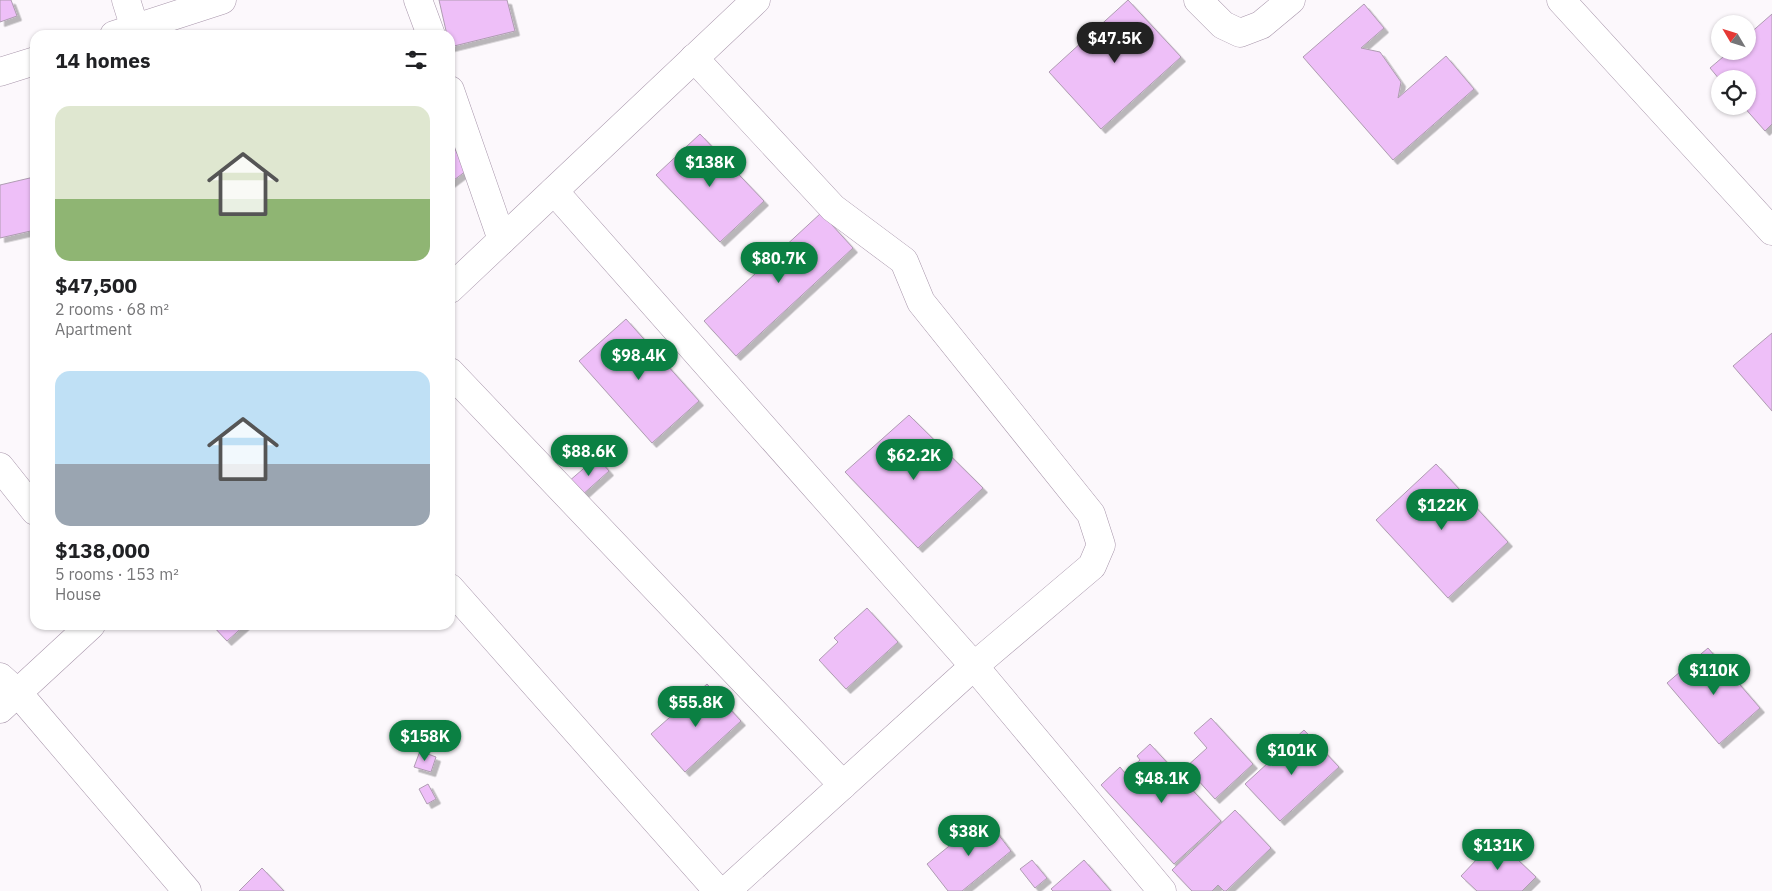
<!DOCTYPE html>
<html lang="en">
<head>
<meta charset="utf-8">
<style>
	:root { --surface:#fff; --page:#f6f6f6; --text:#202124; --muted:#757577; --accent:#0b8043 }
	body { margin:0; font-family:"IBM Plex Sans",sans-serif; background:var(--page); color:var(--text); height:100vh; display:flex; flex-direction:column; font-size:19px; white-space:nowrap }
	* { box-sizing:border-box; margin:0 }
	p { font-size:16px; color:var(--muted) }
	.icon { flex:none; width:28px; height:28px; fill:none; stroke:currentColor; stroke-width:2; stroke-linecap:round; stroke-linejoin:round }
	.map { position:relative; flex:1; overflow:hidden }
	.side { position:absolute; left:30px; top:30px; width:425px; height:600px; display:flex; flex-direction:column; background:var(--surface); border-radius:15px; box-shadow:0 1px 4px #0004 }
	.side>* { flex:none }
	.needle { width:32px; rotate:308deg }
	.fabs { position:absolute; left:1711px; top:15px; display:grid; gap:10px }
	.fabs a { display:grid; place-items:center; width:45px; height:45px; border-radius:50%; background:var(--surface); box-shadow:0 1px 4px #0004; font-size:25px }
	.price { position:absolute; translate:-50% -42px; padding:0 11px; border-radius:18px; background:var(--accent); color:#fff; font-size:16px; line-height:32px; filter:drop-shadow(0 1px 2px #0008) }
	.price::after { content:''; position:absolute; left:50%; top:30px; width:15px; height:11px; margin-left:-8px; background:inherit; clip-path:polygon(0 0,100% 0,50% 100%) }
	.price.selected { background:#222; color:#fff }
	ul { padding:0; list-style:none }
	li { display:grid; align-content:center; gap:10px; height:265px; padding:0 25px }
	li span { display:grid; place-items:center; height:155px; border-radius:15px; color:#555 }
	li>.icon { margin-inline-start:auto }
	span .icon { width:90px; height:90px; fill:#fffc; stroke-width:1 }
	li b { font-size:21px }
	h2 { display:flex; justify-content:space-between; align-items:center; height:60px; padding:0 25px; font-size:21px }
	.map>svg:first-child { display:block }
	.building { fill:#eebff8; stroke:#af9cb2; filter:url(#shadow) }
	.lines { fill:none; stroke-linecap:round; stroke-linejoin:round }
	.street-casing { stroke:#a896ab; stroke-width:29 }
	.street { stroke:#fff; stroke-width:28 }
</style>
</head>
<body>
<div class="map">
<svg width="1772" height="891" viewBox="0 0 1772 891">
	<defs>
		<filter id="shadow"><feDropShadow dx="4.5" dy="4.5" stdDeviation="0" flood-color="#0004"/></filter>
	</defs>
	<rect width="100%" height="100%" fill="#fcf8fc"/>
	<g class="building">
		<polygon points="0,0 11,0 17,16 0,22"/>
		<polygon points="439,0 507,0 515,31 450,47 450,35 447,35"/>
		<polygon points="1128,0 1181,57 1101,129 1049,72"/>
		<polygon points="1364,4 1384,28 1361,48 1380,52 1401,82 1398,98 1446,56 1474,89 1393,160 1303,57"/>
		<polygon points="1772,14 1772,124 1765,131 1743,106 1748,106 1748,79 1720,80 1710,68 1730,51 1748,51 1748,35"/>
		<polygon points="700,134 764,201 720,242 656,175"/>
		<polygon points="450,139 466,171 450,183"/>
		<polygon points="34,177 35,230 0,238 0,185"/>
		<polygon points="821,213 853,248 736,356 704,321"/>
		<polygon points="626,319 699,401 652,443 579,361"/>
		<polygon points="1772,333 1772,411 1733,366"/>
		<polygon points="909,415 983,488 918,548 845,472"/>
		<polygon points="597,457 609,471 581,496 568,482"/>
		<polygon points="1436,464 1508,542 1448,598 1376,520"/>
		<polygon points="867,608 898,642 846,689 819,660 838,642 834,638"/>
		<polygon points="212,625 245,625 227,641"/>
		<polygon points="1708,648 1760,708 1719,744 1667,683"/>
		<polygon points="707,684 741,721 685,772 651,734"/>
		<polygon points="1211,718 1253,764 1215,799 1186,767 1207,748 1194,733"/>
		<polygon points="1304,730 1339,767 1280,821 1245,784"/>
		<polygon points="1150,744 1221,821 1174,864 1101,785 1120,767 1125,773 1140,760 1137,756"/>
		<polygon points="420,751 436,757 431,772 414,767"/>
		<polygon points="428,784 436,799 427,804 419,789"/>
		<polygon points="1235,810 1271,848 1226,891 1224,891 1218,885 1212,891 1192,891 1172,870"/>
		<polygon points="985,817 1011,851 962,891 948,891 927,864"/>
		<polygon points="1496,839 1536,877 1522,891 1477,891 1461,876"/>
		<polygon points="1032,860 1047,878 1035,888 1020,869"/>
		<polygon points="1084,860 1111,891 1053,891 1051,889"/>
		<polygon points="262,868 284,891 239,891"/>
	</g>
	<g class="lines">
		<defs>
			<g id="street">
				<polyline points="126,0 137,35"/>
				<polyline points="418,0 431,35"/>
				<polyline points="1198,0 1223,25 1240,33 1261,25 1291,0"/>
				<polyline points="1561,0 1772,231"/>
				<polyline points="114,35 222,0"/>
				<polyline points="694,58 833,208 904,261 921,302 1091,514 1101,545 1092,566 974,666 1162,891"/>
				<polyline points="0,72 35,61"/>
				<polyline points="450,90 502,240"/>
				<polyline points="554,191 974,666 726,891"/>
				<polyline points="450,289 756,0"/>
				<polyline points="450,372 843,785"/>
				<polyline points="0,467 35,511"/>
				<polyline points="450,588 718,891"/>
				<polyline points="0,677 18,693 187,891"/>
				<polyline points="0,709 91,625"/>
			</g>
		</defs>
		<use href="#street" class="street-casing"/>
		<use href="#street" class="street"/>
	</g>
</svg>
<div class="fabs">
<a><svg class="needle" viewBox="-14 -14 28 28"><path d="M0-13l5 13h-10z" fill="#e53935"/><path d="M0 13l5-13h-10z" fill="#757577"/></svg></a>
<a><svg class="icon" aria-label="locate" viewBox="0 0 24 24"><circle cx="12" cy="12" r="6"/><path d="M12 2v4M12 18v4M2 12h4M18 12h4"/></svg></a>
</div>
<b class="price selected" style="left:1115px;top:64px">$47.5K</b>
<b class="price" style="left:710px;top:188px">$138K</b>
<b class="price" style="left:779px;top:284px">$80.7K</b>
<b class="price" style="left:639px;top:381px">$98.4K</b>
<b class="price" style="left:589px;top:477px">$88.6K</b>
<b class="price" style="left:914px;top:481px">$62.2K</b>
<b class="price" style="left:1442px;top:531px">$122K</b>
<b class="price" style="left:1714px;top:696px">$110K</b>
<b class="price" style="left:696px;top:728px">$55.8K</b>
<b class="price" style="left:425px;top:762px">$158K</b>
<b class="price" style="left:1292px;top:776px">$101K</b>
<b class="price" style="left:1162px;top:804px">$48.1K</b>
<b class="price" style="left:969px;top:857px">$38K</b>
<b class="price" style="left:1498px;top:871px">$131K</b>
<section class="side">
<h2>14 homes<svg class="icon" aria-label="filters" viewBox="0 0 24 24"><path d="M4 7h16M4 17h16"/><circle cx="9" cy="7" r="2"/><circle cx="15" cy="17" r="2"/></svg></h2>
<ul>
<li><span style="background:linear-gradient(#dfe7d0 60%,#8fb573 0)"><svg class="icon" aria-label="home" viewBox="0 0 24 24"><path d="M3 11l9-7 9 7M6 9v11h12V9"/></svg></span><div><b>$47,500</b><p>2 rooms · 68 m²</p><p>Apartment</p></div></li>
<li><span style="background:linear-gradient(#bfe0f5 60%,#9aa5b1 0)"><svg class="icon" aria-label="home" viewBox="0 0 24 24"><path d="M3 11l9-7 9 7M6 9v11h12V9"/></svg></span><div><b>$138,000</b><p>5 rooms · 153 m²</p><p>House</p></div></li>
</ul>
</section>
</div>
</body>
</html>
